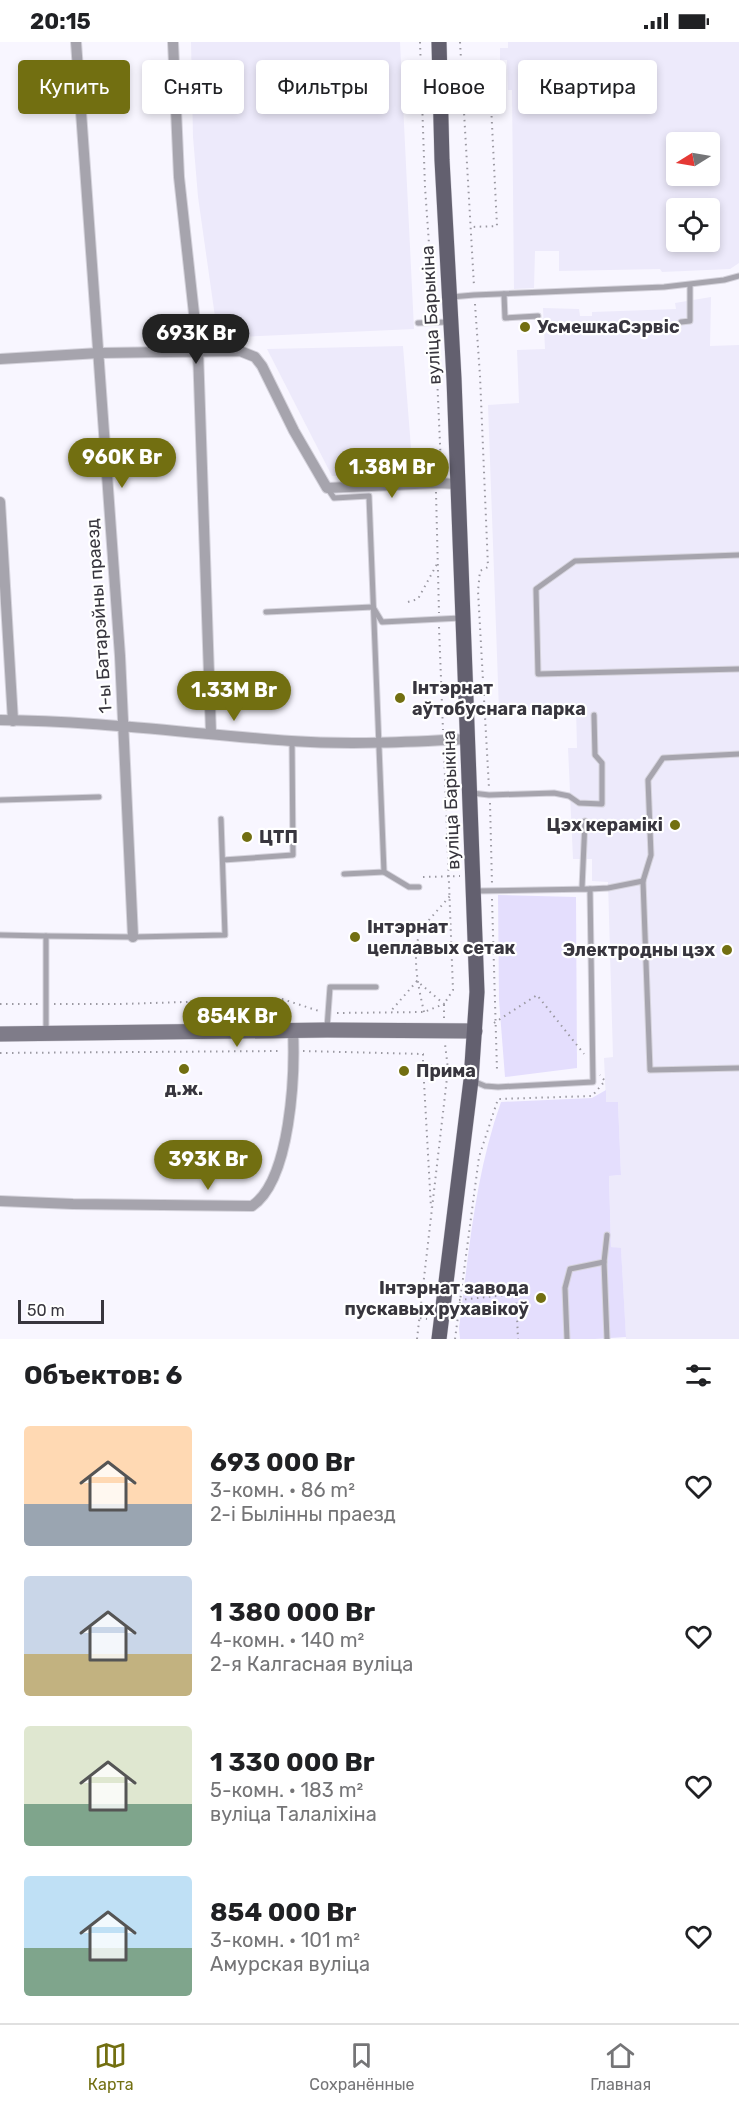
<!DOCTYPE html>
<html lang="ru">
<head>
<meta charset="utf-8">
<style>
	:root { --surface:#fff; --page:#f2f2f2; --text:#202124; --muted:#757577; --line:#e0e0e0; --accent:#726f11 }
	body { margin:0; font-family:Rubik,sans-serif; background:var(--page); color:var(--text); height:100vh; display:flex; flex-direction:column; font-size:22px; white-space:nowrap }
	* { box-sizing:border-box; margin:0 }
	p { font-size:20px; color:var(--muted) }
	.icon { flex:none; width:33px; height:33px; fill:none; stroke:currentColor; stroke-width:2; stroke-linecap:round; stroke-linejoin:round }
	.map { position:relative; height:1297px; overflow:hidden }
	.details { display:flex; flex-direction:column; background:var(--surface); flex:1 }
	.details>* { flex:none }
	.guide { position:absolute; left:18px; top:18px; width:704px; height:54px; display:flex; gap:12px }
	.needle { width:39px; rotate:259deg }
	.controls { position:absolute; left:666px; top:90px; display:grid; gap:12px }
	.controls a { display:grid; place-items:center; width:54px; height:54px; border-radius:6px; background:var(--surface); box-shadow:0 3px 9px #0003; font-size:30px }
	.scale { position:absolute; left:18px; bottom:15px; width:86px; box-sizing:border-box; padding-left:6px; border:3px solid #38363e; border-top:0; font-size:16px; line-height:21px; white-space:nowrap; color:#38363e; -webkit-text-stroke:4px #fff; paint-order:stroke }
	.price { position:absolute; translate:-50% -51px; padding:0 14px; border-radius:21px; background:var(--accent); color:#fff; font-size:20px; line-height:39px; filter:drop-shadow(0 2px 3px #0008) }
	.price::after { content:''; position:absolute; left:50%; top:36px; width:18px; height:14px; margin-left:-9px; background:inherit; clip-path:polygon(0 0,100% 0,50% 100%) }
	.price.current { background:#222; color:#fff }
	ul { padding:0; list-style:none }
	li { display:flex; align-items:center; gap:18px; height:150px; padding:0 24px }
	li span { display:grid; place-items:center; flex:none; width:168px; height:120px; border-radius:6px; color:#555 }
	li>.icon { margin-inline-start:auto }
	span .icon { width:72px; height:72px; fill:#fffc; stroke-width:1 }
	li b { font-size:26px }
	h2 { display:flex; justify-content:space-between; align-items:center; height:72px; padding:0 24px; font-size:26px }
	.tag { padding:0 21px; border-radius:6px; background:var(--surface); box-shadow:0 3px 9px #0003; font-size:21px; line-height:54px }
	.tag.current { background:var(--accent); color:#fff }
	.status { display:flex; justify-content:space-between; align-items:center; height:42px; padding:0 30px; background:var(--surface); direction:ltr }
	.status svg { height:16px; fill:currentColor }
	.dock { display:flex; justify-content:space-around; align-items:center; height:84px; border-top:2px solid var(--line); background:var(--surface); font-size:16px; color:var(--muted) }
	.dock a { display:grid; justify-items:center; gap:3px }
	.dock .current { color:var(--accent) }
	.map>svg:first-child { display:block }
	.built { fill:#edeafb; fill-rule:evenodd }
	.green { fill:#e4defd }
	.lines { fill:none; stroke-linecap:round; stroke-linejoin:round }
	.lane-casing { stroke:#d5d3dc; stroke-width:7 }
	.street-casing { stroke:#d5d3dc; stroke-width:12 }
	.secondary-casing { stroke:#d5d3dc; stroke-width:16 }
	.primary-casing { stroke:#d5d3dc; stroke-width:16 }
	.path { stroke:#9b99a2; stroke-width:2; stroke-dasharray:1.5 4.5; stroke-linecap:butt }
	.lane { stroke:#a6a4ad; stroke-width:5 }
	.street { stroke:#a6a4ad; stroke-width:10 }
	.secondary { stroke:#7f7c89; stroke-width:15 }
	.primary { stroke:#63606f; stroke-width:15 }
	.poi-dot { fill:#726f11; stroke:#fff; stroke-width:2 }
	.labels { text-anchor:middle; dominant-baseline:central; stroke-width:4.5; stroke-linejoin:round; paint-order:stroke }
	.street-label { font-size:18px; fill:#38363e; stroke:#fff }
	.poi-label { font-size:18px; font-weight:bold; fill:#38363e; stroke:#fff; text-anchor:start }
</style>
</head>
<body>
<div class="status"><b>20:15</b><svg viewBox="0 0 49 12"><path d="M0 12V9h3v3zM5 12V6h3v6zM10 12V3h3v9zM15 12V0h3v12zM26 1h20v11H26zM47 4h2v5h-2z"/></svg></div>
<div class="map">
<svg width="739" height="1297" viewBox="0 0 739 1297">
	<rect width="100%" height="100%" fill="#f8f6ff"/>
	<g class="built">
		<polygon points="191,0 400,0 414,287 218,296 198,155 193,95"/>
		<path d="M508,0h231v221l-9,6 -68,3 -2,-3 -101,2v-20h-24l-1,37 -20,1 -2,-199h-4l-1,-30h-7v-12h8zM676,100h34v34h-34zM676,166h34v34h-34z"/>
		<polygon points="711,255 710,304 739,303 739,1297 626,1297 621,1207 611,1205 609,1134 621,1133 618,1060 606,1060 604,1016 613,1015 608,840 592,839 592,817 573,817 568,706 577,706 576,666 499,669 488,363 519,361 517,308 545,307 543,266 579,267 580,274 592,274 592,270 676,267 675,261"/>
		<polygon points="403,304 413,432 332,434 267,307"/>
	</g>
	<g class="green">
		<polygon points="498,853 576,855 577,1026 505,1035 499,958"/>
		<path d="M606,1048v12h12l3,73 -12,1 2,71 10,1 5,89 -31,2h-135l-1,-11c10,-76 16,-153 42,-226l91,-4z"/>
	</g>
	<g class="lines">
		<defs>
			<g id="lane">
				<polyline points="504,252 505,276 538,274"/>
				<polyline points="451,255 474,253 664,245 724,238 739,234"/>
				<polyline points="681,280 690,279 690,243"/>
				<polyline points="418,281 449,280"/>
				<polyline points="328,447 334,456 369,454 384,830 344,832"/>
				<polyline points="739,513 575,519 536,547 538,632 739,627"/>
				<polyline points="266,570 373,565 382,580 461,576"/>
				<polyline points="472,751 489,753 554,751 569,754 579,761 602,762 602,721 595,713 594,673"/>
				<polyline points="0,758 99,755"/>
				<polyline points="223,818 293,813 292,699"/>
				<polyline points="384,830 409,845 419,845"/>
				<polyline points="643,839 651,813 648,738 663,716 739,712"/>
				<polyline points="582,846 585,779"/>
				<polyline points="590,847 608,846 643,839 650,1028 739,1026"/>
				<polyline points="0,893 46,894 46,990"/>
				<polyline points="46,894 133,895 225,893 221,777"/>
				<polyline points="327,986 330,945 376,945"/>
				<polyline points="473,1039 485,1044 498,1045 593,1040 590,847 476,849"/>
				<polyline points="567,1297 565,1246 570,1227 604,1220"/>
				<polyline points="607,1297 604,1220 607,1193"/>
			</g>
			<g id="street">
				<polyline points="76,0 120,614 133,895"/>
				<polyline points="173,0 179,135 198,308 211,692"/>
				<polyline points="0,317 99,311 240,309 255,315 262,324 294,389 327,446 436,441 458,442"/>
				<polyline points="0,460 13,679"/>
				<path d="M0,678c97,1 194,14 291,21 59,4 118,1 177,-2"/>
				<path d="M0,1159l73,3 179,2c39,-26 43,-132 41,-176"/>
			</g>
			<polyline id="secondary" points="0,992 327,988 475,989"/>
			<polyline id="primary" points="439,1297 471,1038 477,950 454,337 442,118 439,0"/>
		</defs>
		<use href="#lane" class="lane-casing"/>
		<use href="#street" class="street-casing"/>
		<use href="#secondary" class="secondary-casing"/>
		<use href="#primary" class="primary-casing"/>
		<g class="path">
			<polyline points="420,0 425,145 434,273"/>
			<polyline points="460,0 474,244"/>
			<polyline points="462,41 490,42 497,184 471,185"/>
			<polyline points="475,262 480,334 488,525 480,529 478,549 489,746"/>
			<polyline points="435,287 441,425 436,430"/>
			<polyline points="436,450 439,571"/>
			<polyline points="408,560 418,557 437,522"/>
			<polyline points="439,585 443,688"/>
			<polyline points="490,761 492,842"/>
			<polyline points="423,835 460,834"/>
			<polyline points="492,857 497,1028"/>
			<polyline points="0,962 39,962"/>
			<polyline points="54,962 121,962 282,957 319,969"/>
			<path d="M424,970c-6,-27 -13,-57 -3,-83l29,-33"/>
			<polyline points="337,971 424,970 444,962 417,939 390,970"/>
			<polyline points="444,976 444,962 453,948 444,708"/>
			<polyline points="494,981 537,953 584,1012"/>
			<polyline points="303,1009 423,1012 423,1022 448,1027"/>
			<polyline points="0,1011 282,1009"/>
			<polyline points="423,1022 431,1166"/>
			<polyline points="459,1258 516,1252 518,1297"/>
			<polyline points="420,1276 427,1277"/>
			<polyline points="417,1297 448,1027 445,1002"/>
			<polyline points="455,1297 479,1115 498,1057 592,1054 605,1039 600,1033"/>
		</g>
		<use href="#lane" class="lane"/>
		<use href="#street" class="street"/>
		<use href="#secondary" class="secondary"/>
		<use href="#primary" class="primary"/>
	</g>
	<g class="poi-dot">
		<circle cx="525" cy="285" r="6"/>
		<circle cx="400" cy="656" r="6"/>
		<circle cx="675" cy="783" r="6"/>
		<circle cx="247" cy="795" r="6"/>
		<circle cx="355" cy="895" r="6"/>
		<circle cx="727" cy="908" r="6"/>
		<circle cx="184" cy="1027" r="6"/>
		<circle cx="404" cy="1029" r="6"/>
		<circle cx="541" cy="1256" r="6"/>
	</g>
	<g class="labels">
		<g class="street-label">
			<text transform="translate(431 273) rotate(-93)">вуліца Барыкіна</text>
			<text transform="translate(99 574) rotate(-94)">1-ы Батарэйны праезд</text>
			<text transform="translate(451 758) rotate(-92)">вуліца Барыкіна</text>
		</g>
		<g class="poi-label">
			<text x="537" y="285">УсмешкаСэрвіс</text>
			<text x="412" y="646">Інтэрнат<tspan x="412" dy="21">аўтобуснага парка</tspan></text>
			<text x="663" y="783" text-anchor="end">Цэх керамікі</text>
			<text x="259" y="795">ЦТП</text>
			<text x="367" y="885">Інтэрнат<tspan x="367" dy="21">цеплавых сетак</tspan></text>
			<text x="715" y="908" text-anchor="end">Электродны цэх</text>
			<text x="416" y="1029">Прима</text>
			<text x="184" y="1047" text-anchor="middle">д.ж.</text>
			<text x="529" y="1246" text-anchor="end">Інтэрнат завода<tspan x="529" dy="21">пускавых рухавікоў</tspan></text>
		</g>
	</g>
</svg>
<div class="controls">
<a><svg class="needle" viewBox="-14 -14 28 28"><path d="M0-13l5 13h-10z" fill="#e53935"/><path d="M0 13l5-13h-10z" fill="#757577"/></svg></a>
<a><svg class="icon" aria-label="locate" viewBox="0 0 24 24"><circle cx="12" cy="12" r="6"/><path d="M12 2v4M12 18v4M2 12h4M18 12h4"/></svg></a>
</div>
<div class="scale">50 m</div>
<b class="price current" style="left:196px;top:323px">693K Br</b>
<b class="price" style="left:122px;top:447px">960K Br</b>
<b class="price" style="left:392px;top:457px">1.38M Br</b>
<b class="price" style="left:234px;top:680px">1.33M Br</b>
<b class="price" style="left:237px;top:1006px">854K Br</b>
<b class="price" style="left:208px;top:1149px">393K Br</b>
<div class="guide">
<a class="tag current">Купить</a>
<a class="tag">Снять</a>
<a class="tag">Фильтры</a>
<a class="tag">Новое</a>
<a class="tag">Квартира</a>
</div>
</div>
<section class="details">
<h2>Объектов: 6<svg class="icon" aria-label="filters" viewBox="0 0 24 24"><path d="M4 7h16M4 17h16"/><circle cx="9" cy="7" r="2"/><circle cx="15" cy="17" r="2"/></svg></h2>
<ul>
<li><span style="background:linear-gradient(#ffd9b3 65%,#9aa5b1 0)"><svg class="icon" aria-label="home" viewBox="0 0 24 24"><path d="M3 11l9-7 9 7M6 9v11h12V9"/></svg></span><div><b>693 000 Br</b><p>3-комн. · 86 m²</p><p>2-і Былінны праезд</p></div><svg class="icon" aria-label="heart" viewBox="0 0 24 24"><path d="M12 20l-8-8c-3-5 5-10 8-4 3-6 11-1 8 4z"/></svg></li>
<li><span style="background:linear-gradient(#c9d6e8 65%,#c2b280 0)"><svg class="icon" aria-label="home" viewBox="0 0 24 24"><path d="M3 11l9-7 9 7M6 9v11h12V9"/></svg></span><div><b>1 380 000 Br</b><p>4-комн. · 140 m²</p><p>2-я Калгасная вуліца</p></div><svg class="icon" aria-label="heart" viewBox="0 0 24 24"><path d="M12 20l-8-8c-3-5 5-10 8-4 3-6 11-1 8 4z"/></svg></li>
<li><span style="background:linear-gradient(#dfe7d0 65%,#7fa58c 0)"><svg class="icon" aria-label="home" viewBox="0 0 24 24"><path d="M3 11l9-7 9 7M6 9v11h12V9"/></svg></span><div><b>1 330 000 Br</b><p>5-комн. · 183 m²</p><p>вуліца Талаліхіна</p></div><svg class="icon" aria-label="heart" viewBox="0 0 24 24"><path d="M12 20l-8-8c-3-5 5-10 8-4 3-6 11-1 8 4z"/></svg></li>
<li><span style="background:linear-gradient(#bfe0f5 60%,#7fa58c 0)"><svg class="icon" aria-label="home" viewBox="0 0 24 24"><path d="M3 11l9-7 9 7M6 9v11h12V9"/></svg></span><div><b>854 000 Br</b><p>3-комн. · 101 m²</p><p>Амурская вуліца</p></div><svg class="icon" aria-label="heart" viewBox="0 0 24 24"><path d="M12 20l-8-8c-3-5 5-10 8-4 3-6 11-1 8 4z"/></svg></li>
</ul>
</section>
<nav class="dock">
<a class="current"><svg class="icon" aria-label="map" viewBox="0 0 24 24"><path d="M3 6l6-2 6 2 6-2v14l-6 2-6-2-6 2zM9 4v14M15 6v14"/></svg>Карта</a>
<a><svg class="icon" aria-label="saved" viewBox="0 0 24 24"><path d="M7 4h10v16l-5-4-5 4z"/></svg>Сохранённые</a>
<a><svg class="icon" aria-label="home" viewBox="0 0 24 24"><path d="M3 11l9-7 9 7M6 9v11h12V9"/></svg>Главная</a>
</nav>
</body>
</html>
